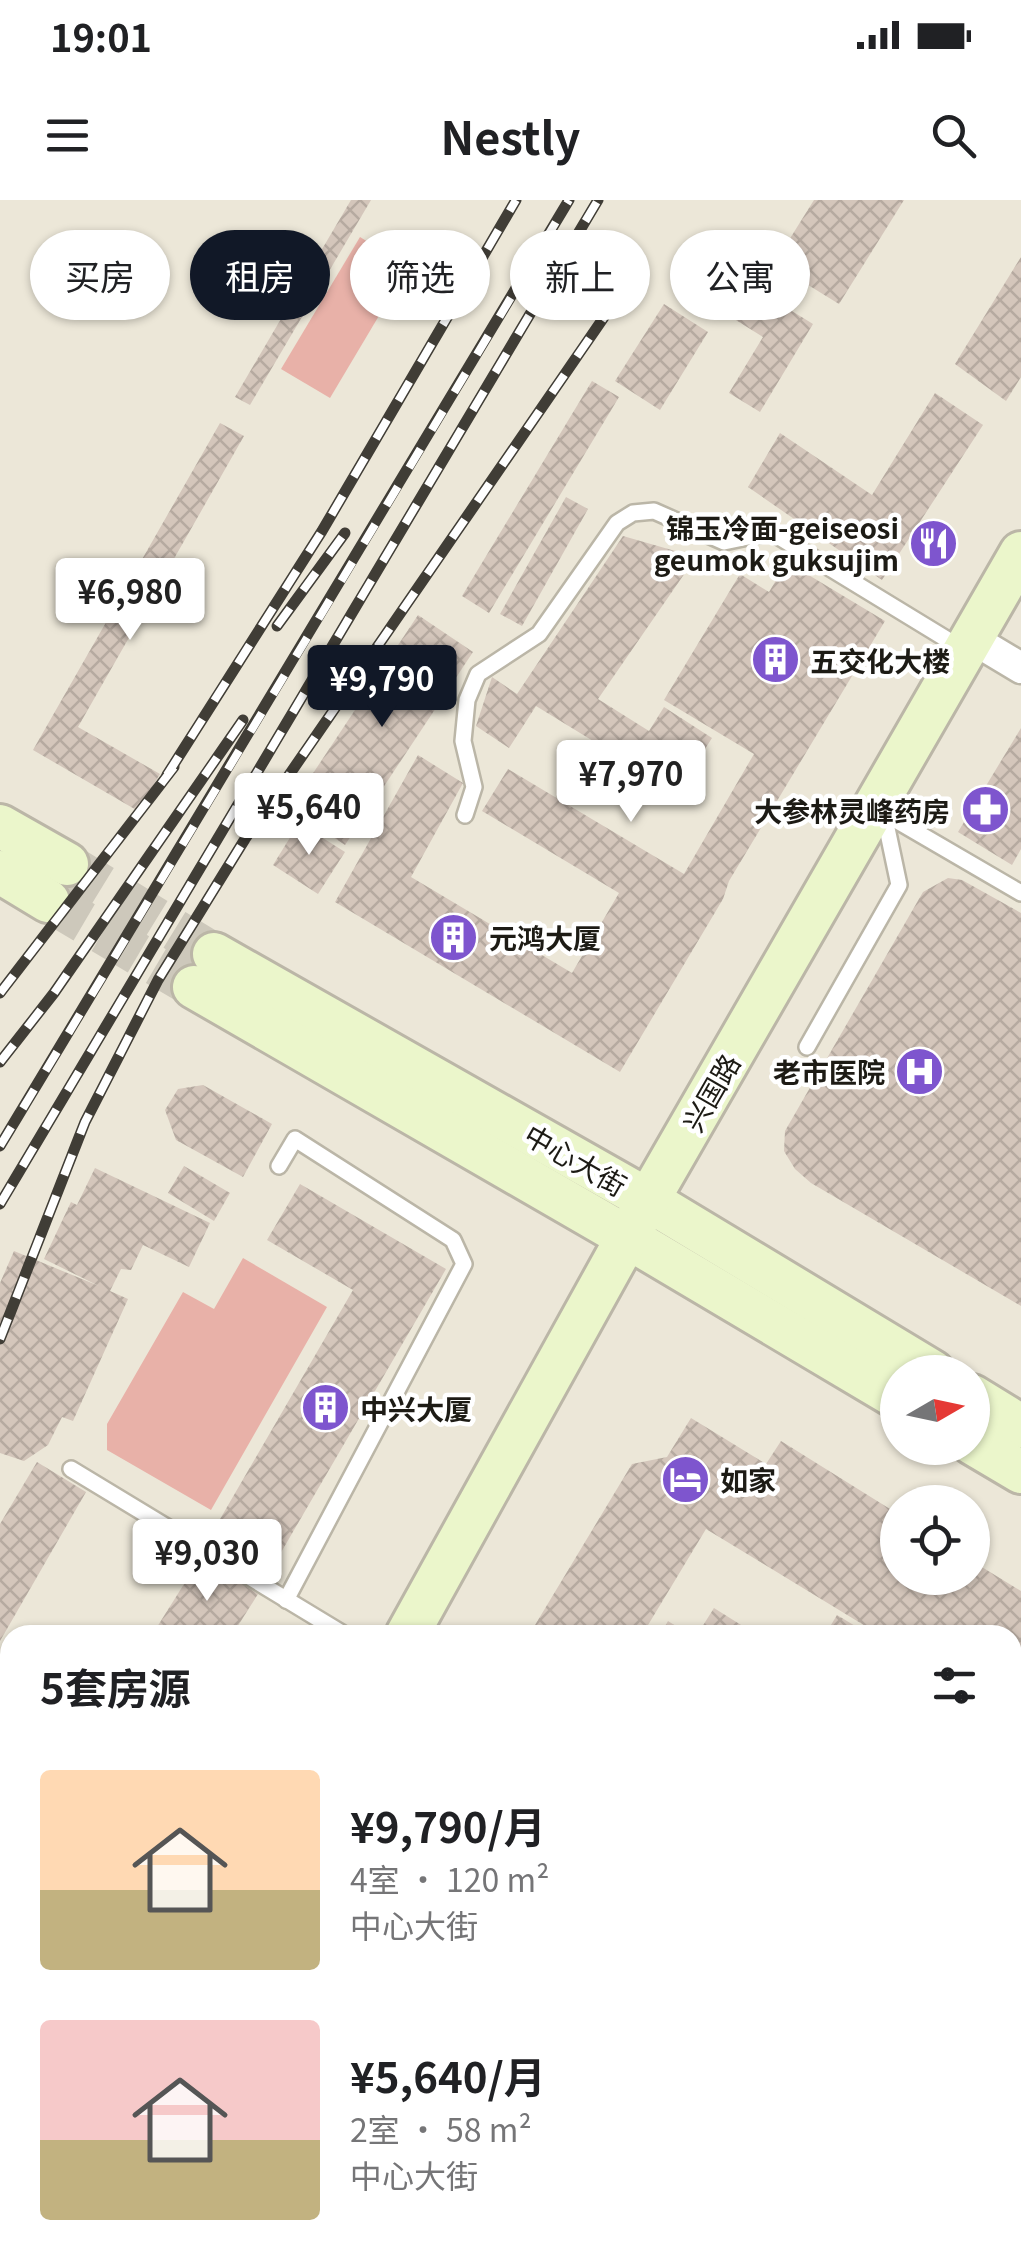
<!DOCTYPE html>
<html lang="zh">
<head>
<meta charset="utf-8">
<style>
	:root { --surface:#fff; --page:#f6f6f6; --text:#202124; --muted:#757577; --accent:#111827 }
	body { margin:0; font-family:Georgia,"Noto Sans SC",serif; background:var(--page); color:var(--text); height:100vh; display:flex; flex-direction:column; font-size:38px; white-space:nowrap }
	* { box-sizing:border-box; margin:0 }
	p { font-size:32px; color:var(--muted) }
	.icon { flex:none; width:55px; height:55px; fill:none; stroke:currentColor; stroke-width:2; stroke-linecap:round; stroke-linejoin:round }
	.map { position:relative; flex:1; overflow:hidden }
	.sheet { position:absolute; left:0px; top:1425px; width:1022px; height:640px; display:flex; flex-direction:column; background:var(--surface); border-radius:30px 30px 0 0; box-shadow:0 2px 8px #0004 }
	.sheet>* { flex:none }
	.hud { position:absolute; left:30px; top:30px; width:962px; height:90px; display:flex; gap:20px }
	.needle { width:65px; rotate:81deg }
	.controls { position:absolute; left:880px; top:1155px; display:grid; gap:20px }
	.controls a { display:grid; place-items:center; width:110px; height:110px; border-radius:50%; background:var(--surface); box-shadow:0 2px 8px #0004; font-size:50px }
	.price { position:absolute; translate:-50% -85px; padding:0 22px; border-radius:10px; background:#fff; color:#222; font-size:32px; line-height:65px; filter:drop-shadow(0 2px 5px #0008) }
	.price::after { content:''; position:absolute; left:50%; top:60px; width:30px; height:22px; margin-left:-15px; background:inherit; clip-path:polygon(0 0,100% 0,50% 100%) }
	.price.active { background:var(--accent); color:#fff }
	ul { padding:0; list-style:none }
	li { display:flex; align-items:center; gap:30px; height:250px; padding:0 40px }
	li span { display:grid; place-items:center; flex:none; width:280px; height:200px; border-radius:10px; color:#555 }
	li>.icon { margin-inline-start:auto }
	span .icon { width:120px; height:120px; fill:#fffc; stroke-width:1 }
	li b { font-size:42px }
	h2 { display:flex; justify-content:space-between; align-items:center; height:120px; padding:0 40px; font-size:42px }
	.chip { padding:0 35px; border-radius:45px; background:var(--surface); box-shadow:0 2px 8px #0004; font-size:35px; line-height:90px }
	.chip.active { background:var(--accent); color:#fff }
	.status { display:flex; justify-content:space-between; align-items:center; height:70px; padding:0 50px; background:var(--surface); direction:ltr }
	.status svg { height:28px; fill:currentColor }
	header { display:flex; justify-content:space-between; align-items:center; height:130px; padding:0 40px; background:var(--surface); font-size:45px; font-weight:700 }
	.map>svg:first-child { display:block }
	.green { fill:#e8b1a8 }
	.building { fill:url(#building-cross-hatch) }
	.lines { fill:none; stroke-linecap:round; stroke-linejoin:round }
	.street-tunnel { stroke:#cdc8bb; stroke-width:30; stroke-dasharray:30 15; stroke-linecap:butt }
	.secondary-tunnel { stroke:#cdc8bb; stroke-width:42; stroke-dasharray:42 21; stroke-linecap:butt }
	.lane-casing { stroke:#bbb6a7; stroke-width:20 }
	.street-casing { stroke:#bbb6a7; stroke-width:35 }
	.secondary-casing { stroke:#bbb6a7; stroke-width:48 }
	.lane { stroke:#fff; stroke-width:15 }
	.street { stroke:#fff; stroke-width:30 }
	.secondary { stroke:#ebf6cb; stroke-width:42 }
	.rail-casing { stroke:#403d36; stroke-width:11 }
	.rail { stroke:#fff; stroke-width:8; stroke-dasharray:22; stroke-linecap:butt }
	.labels { text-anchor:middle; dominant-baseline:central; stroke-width:9; stroke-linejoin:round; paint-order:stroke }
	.poi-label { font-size:28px; font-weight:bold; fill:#1d1b15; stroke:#fff; text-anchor:start }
	.street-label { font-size:28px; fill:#1d1b15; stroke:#fff }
</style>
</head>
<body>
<div class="status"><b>19:01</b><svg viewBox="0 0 49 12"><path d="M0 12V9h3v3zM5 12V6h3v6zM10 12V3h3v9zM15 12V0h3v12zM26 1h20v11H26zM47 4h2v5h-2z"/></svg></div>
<header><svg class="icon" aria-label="menu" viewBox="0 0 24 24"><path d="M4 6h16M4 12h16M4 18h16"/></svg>Nestly<svg class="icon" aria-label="search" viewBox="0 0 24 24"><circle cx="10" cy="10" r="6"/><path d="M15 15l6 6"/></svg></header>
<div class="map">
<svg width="1021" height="2065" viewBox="0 0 1021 2065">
	<defs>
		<pattern id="building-cross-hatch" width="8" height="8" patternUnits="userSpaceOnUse" patternTransform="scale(2.5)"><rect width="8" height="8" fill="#d4c6bb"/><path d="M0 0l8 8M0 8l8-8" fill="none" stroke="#b6aaa0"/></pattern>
	</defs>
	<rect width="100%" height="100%" fill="#ece7d8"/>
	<g class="green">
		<polygon points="360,37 408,67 330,198 281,169"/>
		<polygon points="243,1058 327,1107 211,1310 107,1250 107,1224 183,1092 214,1109"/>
	</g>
	<g class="building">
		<polygon points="351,0 371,0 250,205 235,197"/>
		<polygon points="814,0 904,0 839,104 774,64"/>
		<polygon points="1021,57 1021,177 1006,201 955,164"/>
		<polygon points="742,80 813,124 760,212 729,193 763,137 723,112"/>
		<polygon points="664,104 708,132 660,210 615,181"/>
		<polygon points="592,181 619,197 489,413 462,396"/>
		<polygon points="935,193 983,225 882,380 748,287 780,233 872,295"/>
		<polygon points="220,223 244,236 78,527 160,574 138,611 33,550"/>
		<polygon points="566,297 588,309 522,426 500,414"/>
		<polygon points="623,336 696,357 598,499 649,531 664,507 712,538 673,599 625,568 629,563 536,506 509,548 476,526 492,477 517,494"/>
		<polygon points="787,362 885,421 729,681 723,699 620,872 335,702 418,555 463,583 411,677 572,773 619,693 482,611 508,569 684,674 754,554 664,500 740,374 769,392"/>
		<polygon points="418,415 473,452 345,645 290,608"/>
		<polygon points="1021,528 1021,649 1012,665 958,632"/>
		<polygon points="299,623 345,652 318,694 273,665"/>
		<polygon points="948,678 962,680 1021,713 1021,1106 811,983 795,969 784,951 785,931 923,692"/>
		<polygon points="203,885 272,924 243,977 176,940 165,910 178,889"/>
		<polygon points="184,966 230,993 214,1021 168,993"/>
		<polygon points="95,968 210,1023 189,1067 143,1045 131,1070 121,1069 110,1091 128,1099 73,1221 62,1217 48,1245 24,1261 0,1253 0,1083 14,1051 99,1086 44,1059 71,1002 77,1005"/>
		<polygon points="300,984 446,1069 276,1361 216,1326 353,1090 267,1040"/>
		<polygon points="691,1218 766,1264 781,1241 898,1314 898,1378 972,1378 972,1361 1021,1391 1021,1590 1012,1604 1012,1435 880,1435 706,1329 642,1435 529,1435 632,1264 667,1257"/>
		<polygon points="37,1262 86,1292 0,1441 0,1324"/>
		<polygon points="201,1357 258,1394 232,1435 152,1435"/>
		<polygon points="714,1408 757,1435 697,1435"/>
		<polygon points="837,1415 870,1435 825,1435"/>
		<polygon points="668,1421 690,1435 660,1435"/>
		<polygon points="10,1659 10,1709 0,1702 0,1674"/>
		<polygon points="10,1754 10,1894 0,1888 0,1770"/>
		<polygon points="1021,1804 1021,1884 1012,1879 1012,1819"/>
		<polygon points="1012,1985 1021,1990 1021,2065 879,2065 885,2055 1012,2055"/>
		<polygon points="242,2055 773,2055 767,2065 258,2065"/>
	</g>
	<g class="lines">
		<g class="street-tunnel">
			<polyline points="920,2055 937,2065"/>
			<polyline points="791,2065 797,2055"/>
		</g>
		<g class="secondary-tunnel">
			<polyline points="67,664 214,754"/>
			<polyline points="48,701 194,787"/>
		</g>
		<defs>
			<g id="lane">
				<polyline points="882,612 1021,693"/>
				<polyline points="465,615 474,587 463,541 467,500 478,474 539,434 617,323 633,313 654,311 724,342 771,332 961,448"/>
				<polyline points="807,847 899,685 884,614"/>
				<polyline points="279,966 295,939 453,1040 464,1064 286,1400"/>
				<polyline points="71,1269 345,1435"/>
			</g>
			<g id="street">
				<polyline points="971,438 1021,468"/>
				<polyline points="1012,1736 1021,1721"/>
				<polyline points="1012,1953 1021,1958"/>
				<polyline points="817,2065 823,2055"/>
			</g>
			<g id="secondary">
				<polyline points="0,626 67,664"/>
				<polyline points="0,672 48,701"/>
				<polyline points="214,754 648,1000 933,1172"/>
				<polyline points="194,787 627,1037 898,1198"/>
				<polyline points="972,1196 1021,1226"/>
				<polyline points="972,1243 1021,1272"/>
				<polyline points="407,1435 648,1000 1021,353"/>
				<polyline points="88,2055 104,2065"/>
				<polyline points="30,2065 36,2055"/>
			</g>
		</defs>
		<use href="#lane" class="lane-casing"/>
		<use href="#street" class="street-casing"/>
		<use href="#secondary" class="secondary-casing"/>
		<use href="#lane" class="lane"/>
		<use href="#street" class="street"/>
		<use href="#secondary" class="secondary"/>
		<defs>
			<g id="rail">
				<polyline points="277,426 345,333"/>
				<polyline points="167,575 322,331 516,0"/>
				<polyline points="0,793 174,567"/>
				<polyline points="0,862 54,793 243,520"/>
				<path d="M0,946c191,-315 381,-630 569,-946"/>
				<polyline points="0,1004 598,0"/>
				<polyline points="0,1139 85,922 158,780 245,639 622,91"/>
			</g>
		</defs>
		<use href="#rail" class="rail-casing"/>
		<use href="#rail" class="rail"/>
	</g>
	<defs>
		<symbol id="restaurant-disc" viewBox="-11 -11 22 22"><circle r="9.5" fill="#7e55ce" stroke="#fff"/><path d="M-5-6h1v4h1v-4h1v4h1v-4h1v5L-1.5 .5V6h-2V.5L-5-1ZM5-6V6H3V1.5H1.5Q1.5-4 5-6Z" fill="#fff"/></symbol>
		<symbol id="building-disc" viewBox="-11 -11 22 22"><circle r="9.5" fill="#7e55ce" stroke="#fff"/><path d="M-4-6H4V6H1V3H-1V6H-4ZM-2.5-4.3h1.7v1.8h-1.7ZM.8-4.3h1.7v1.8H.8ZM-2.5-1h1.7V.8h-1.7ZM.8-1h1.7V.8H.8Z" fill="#fff"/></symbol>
		<symbol id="pharmacy-disc" viewBox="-11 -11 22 22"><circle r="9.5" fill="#7e55ce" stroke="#fff"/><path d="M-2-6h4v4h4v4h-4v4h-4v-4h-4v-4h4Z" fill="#fff"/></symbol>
		<symbol id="hospital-disc" viewBox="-11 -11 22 22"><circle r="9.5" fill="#7e55ce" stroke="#fff"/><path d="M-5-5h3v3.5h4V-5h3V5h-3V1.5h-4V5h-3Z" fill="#fff"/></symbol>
		<symbol id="hotel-disc" viewBox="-11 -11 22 22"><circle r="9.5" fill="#7e55ce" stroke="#fff"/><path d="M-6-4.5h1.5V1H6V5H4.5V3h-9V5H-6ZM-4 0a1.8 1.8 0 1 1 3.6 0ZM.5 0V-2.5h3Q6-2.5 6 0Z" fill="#fff"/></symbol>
	</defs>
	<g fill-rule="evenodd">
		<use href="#restaurant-disc" x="906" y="316" width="55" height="55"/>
		<use href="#building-disc" x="748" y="432" width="55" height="55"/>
		<use href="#pharmacy-disc" x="958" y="582" width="55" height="55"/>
		<use href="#building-disc" x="426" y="710" width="55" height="55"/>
		<use href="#hospital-disc" x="892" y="844" width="55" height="55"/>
		<use href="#building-disc" x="298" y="1180" width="55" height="55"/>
		<use href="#hotel-disc" x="658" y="1252" width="55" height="55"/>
	</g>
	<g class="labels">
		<g class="poi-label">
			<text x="899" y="327" text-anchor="end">锦玉冷面-geiseosi<tspan x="899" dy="32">geumok guksujim</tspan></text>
			<text x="810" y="460">五交化大楼</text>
			<text x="950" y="610" text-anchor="end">大参林灵峰药房</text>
			<text x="489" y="737">元鸿大厦</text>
			<text x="885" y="871" text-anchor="end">老市医院</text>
			<text x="360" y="1208">中兴大厦</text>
			<text x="720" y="1279">如家</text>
		</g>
		<g class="street-label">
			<text transform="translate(710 892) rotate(-60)">兴国路</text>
			<text transform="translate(576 959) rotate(30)">中心大街</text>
		</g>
	</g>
</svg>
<div class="controls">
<a><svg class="needle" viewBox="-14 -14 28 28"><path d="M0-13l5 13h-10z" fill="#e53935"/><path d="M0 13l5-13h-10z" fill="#757577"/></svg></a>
<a><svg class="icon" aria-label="locate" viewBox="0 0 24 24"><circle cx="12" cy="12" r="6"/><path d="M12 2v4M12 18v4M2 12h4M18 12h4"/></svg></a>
</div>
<b class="price" style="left:130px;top:443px">¥6,980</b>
<b class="price active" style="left:382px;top:530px">¥9,790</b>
<b class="price" style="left:631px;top:625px">¥7,970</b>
<b class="price" style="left:309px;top:658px">¥5,640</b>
<b class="price" style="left:207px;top:1404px">¥9,030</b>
<div class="hud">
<a class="chip">买房</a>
<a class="chip active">租房</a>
<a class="chip">筛选</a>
<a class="chip">新上</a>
<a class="chip">公寓</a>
</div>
<section class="sheet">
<h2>5套房源<svg class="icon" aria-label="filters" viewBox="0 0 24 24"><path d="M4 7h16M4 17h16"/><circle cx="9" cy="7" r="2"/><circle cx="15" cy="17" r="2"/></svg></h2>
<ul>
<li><span style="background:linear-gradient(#ffd9b3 60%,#c2b280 0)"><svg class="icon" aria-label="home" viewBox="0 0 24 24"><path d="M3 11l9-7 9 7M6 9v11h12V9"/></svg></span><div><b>¥9,790/月</b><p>4室 · 120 m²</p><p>中心大街</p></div></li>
<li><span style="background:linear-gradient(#f6c9c9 60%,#c2b280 0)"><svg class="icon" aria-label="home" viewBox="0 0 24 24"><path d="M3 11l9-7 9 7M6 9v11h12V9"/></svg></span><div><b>¥5,640/月</b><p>2室 · 58 m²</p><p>中心大街</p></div></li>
</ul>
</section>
</div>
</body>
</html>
